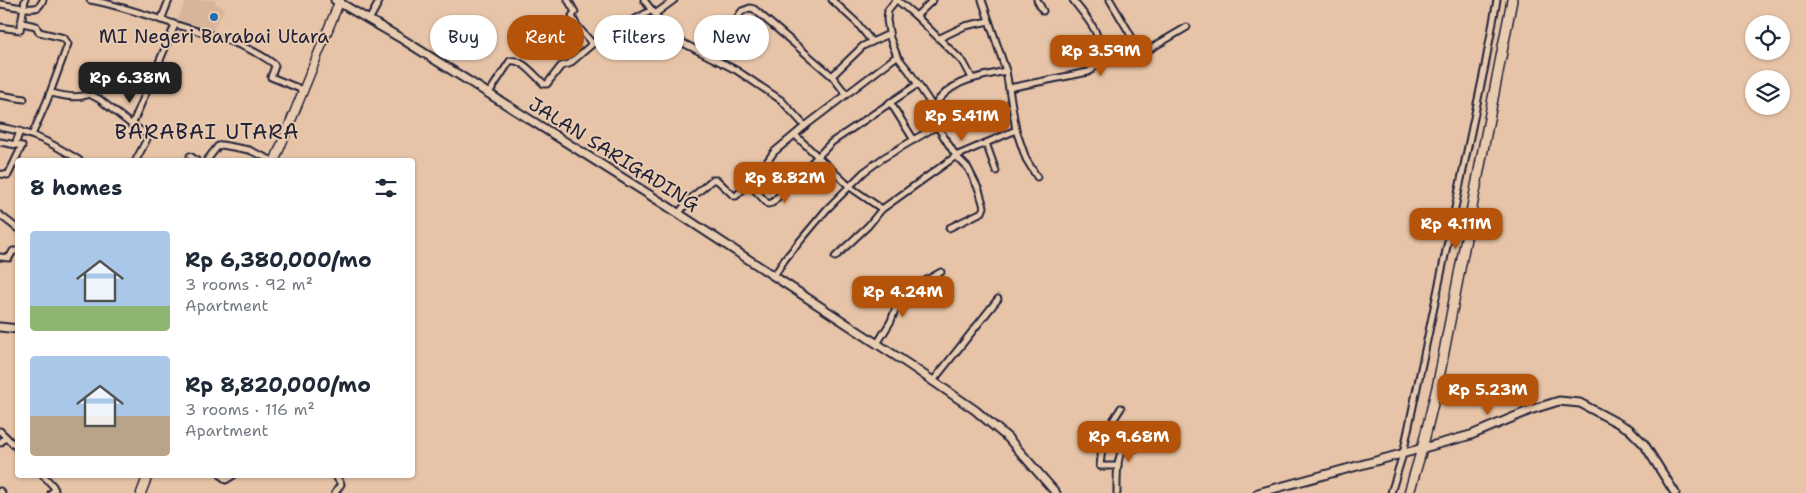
<!DOCTYPE html>
<html lang="en">
<head>
<meta charset="utf-8">
<style>
	:root { --surface:#fff; --page:#f6f6f7; --text:#1f2937; --muted:#747a83; --accent:#b45309 }
	body { margin:0; font-family:"Shantell Sans",sans-serif; background:var(--page); color:var(--text); height:100vh; display:flex; flex-direction:column; font-size:19px; white-space:nowrap }
	* { box-sizing:border-box; margin:0 }
	p { font-size:16px; color:var(--muted) }
	.icon { flex:none; width:28px; height:28px; fill:none; stroke:currentColor; stroke-width:2; stroke-linecap:round; stroke-linejoin:round }
	.map { position:relative; flex:1; overflow:hidden }
	.drawer { position:absolute; left:15px; top:158px; width:400px; height:320px; display:flex; flex-direction:column; background:var(--surface); border-radius:5px; box-shadow:0 1px 4px #0004 }
	.drawer>* { flex:none }
	.banner { position:absolute; left:430px; top:15px; width:475px; height:45px; display:flex; gap:10px }
	.tools { position:absolute; left:1745px; top:15px; display:grid; gap:10px }
	.tools a { display:grid; place-items:center; width:45px; height:45px; border-radius:50%; background:var(--surface); box-shadow:0 1px 4px #0004; font-size:25px }
	.price { position:absolute; translate:-50% -42px; padding:0 11px; border-radius:10px; background:var(--accent); color:#fff; font-size:16px; line-height:32px; filter:drop-shadow(0 1px 2px #0008) }
	.price::after { content:''; position:absolute; left:50%; top:30px; width:15px; height:11px; margin-left:-8px; background:inherit; clip-path:polygon(0 0,100% 0,50% 100%) }
	.price.active { background:#222; color:#fff }
	ul { padding:0; list-style:none }
	li { display:flex; align-items:center; gap:15px; height:125px; padding:0 15px }
	li span { display:grid; place-items:center; flex:none; width:140px; height:100px; border-radius:5px; color:#555 }
	li>.icon { margin-inline-start:auto }
	span .icon { width:60px; height:60px; fill:#fffc; stroke-width:1 }
	li b { font-size:21px }
	h2 { display:flex; justify-content:space-between; align-items:center; height:60px; padding:0 15px; font-size:21px }
	.pill { padding:0 18px; border-radius:22px; background:var(--surface); box-shadow:0 1px 4px #0004; font-size:18px; line-height:45px }
	.pill.active { background:var(--accent); color:#fff }
	.map>svg:first-child { display:block }
	.built { fill:#d8b59a }
	.lines { fill:none; stroke-linecap:round; stroke-linejoin:round }
	.street-casing { stroke:#22223b; stroke-width:9 }
	.secondary-casing { stroke:#22223b; stroke-width:11 }
	.primary-casing { stroke:#22223b; stroke-width:11 }
	.highway-casing { stroke:#22223b; stroke-width:12 }
	.street { stroke:#e9ccb0; stroke-width:5 }
	.secondary { stroke:#e9ccb0; stroke-width:7 }
	.primary { stroke:#e9ccb0; stroke-width:8 }
	.highway { stroke:#e9ccb0; stroke-width:9 }
	.poi-dot { fill:#1f6fb2; stroke:#e9ccb0; stroke-width:2 }
	.labels { text-anchor:middle; dominant-baseline:central; stroke-width:4; stroke-linejoin:round; paint-order:stroke }
	.poi-label { font-size:19px; fill:#22223b; stroke:#e9ccb0 }
	.street-label { font-size:19px; fill:#22223b; stroke:#e9ccb0 }
	.quarter-label { font-size:21px; letter-spacing:1px; fill:#22223b; stroke:#e9ccb0 }
</style>
</head>
<body>
<div class="map">
<svg width="1806" height="493" viewBox="0 0 1806 493">
	<rect width="100%" height="100%" fill="#e7c4a7"/>
	<filter id="ink" filterUnits="userSpaceOnUse"><feTurbulence type="fractalNoise" baseFrequency=".02" numOctaves="2"/><feDisplacementMap in="SourceGraphic" scale="10" xChannelSelector="R" yChannelSelector="G"/><feConvolveMatrix kernelMatrix="1 2 1 2 8 2 1 2 1" color-interpolation-filters="sRGB"/></filter>
	<g filter="url(#ink)">
		<polygon class="built" points="186,0 216,0 215,3 225,8 211,34 195,26 193,28 177,21"/>
		<g class="lines">
			<defs>
				<g id="street">
					<path d="M90,0c28,5 57,15 84,24 34,11 71,18 100,40l1,2 -4,11 32,13"/>
					<polyline points="568,0 575,12 572,16 577,26 592,43"/>
					<polyline points="644,0 670,34 681,42 736,70 781,100 805,126 774,152 758,174 736,196 734,196 717,180 712,180 688,201 679,213"/>
					<polyline points="832,0 857,23 872,42"/>
					<polyline points="896,0 888,10 887,20 890,38 897,56 909,71 933,107 937,126 949,145 956,156 968,168 979,190 984,207 982,212 949,228"/>
					<polyline points="897,0 916,16 933,0"/>
					<polyline points="1037,0 1043,11"/>
					<polyline points="1110,0 1129,32 1137,49"/>
					<path d="M0,4c8,1 31,7 38,3 2,-1 4,-5 5,-7"/>
					<polyline points="655,14 674,0"/>
					<polyline points="916,16 964,63 972,78"/>
					<polyline points="161,20 169,0"/>
					<polyline points="369,20 380,0"/>
					<polyline points="22,23 36,26 39,32 64,38 68,44 47,101 32,135"/>
					<polyline points="0,27 20,30 25,0"/>
					<polyline points="940,38 965,26 989,21"/>
					<polyline points="710,56 742,11 750,8 754,9 832,76"/>
					<polyline points="1097,65 1137,49 1140,51 1148,50 1187,27"/>
					<path d="M1009,88l79,-16c14,-6 12,-26 8,-39 -5,-12 -16,-23 -23,-33"/>
					<path d="M50,93c13,2 26,7 39,1l10,5 33,26 43,-100"/>
					<path d="M489,93l21,-32c12,-3 26,16 34,23h3l14,-18 8,-2 28,-24 55,-30"/>
					<polyline points="846,94 832,76 863,46 889,34"/>
					<polyline points="0,95 24,99"/>
					<polyline points="890,102 914,140"/>
					<path d="M933,107c19,-28 42,-29 73,-36"/>
					<polyline points="132,125 148,135 147,139 136,160"/>
					<polyline points="805,126 897,56"/>
					<path d="M0,127c33,6 50,15 79,33"/>
					<polyline points="1016,130 1026,159 1037,177"/>
					<polyline points="795,135 850,187 882,209"/>
					<polyline points="0,142 22,146 8,175 0,174"/>
					<polyline points="986,143 996,171"/>
					<polyline points="15,145 20,131"/>
					<polyline points="190,156 196,160"/>
					<polyline points="207,160 218,146 222,145 249,150 271,160"/>
					<polyline points="749,184 768,204 772,203 832,142 918,84"/>
					<polyline points="0,215 18,229"/>
					<polyline points="0,257 9,258 13,251 18,251"/>
					<polyline points="835,257 868,226 882,209 956,156 1016,130 1006,71 982,0"/>
					<polyline points="774,276 785,259 827,209 864,172 883,158 937,126"/>
					<polyline points="877,344 891,321 895,310 918,285 941,272"/>
					<polyline points="933,381 998,299"/>
					<polyline points="0,431 6,437"/>
					<polyline points="0,443 6,437 18,449"/>
					<polyline points="1118,466 1100,466 1102,448 1106,444 1105,433 1121,408"/>
					<polyline points="43,475 53,486 55,490 51,493"/>
					<polyline points="221,475 226,480 234,475"/>
					<polyline points="335,475 341,484 335,493"/>
					<polyline points="0,491 2,493"/>
					<path d="M1117,493c0,-9 -1,-39 7,-44 3,-1 9,0 12,-1l6,-9"/>
					<polyline points="1391,493 1403,454 1485,66 1497,0"/>
				</g>
				<g id="secondary">
					<polyline points="335,0 402,39 664,204 911,366 975,410 1008,438 1056,493"/>
					<polyline points="0,327 18,329"/>
					<polyline points="1258,493 1471,435 1533,409 1559,401 1580,403 1629,429 1644,444 1675,493"/>
				</g>
				<g id="primary">
					<polyline points="275,160 340,0"/>
					<polyline points="141,493 148,475"/>
				</g>
				<polyline id="highway" points="1409,493 1422,449 1438,383 1512,0"/>
			</defs>
			<use href="#street" class="street-casing"/>
			<use href="#secondary" class="secondary-casing"/>
			<use href="#primary" class="primary-casing"/>
			<use href="#highway" class="highway-casing"/>
			<use href="#street" class="street"/>
			<use href="#secondary" class="secondary"/>
			<use href="#primary" class="primary"/>
			<use href="#highway" class="highway"/>
		</g>
	</g>
	<circle class="poi-dot" cx="214" cy="17" r="5"/>
	<g class="labels">
		<g class="poi-label">
			<text x="214" y="36">MI Negeri Barabai Utara</text>
		</g>
		<g class="street-label">
			<text transform="translate(614 154) rotate(32)">JALAN SARIGADING</text>
		</g>
		<g class="quarter-label">
			<text x="207" y="132">BARABAI UTARA</text>
		</g>
	</g>
</svg>
<div class="tools">
<a><svg class="icon" aria-label="locate" viewBox="0 0 24 24"><circle cx="12" cy="12" r="6"/><path d="M12 2v4M12 18v4M2 12h4M18 12h4"/></svg></a>
<a><svg class="icon" aria-label="layers" viewBox="0 0 24 24"><path d="M12 4l9 5-9 5-9-5zM3 14l9 5 9-5"/></svg></a>
</div>
<b class="price" style="left:1101px;top:77px">Rp 3.59M</b>
<b class="price active" style="left:130px;top:104px">Rp 6.38M</b>
<b class="price" style="left:962px;top:142px">Rp 5.41M</b>
<b class="price" style="left:785px;top:204px">Rp 8.82M</b>
<b class="price" style="left:1456px;top:250px">Rp 4.11M</b>
<b class="price" style="left:903px;top:318px">Rp 4.24M</b>
<b class="price" style="left:1488px;top:416px">Rp 5.23M</b>
<b class="price" style="left:1129px;top:463px">Rp 9.68M</b>
<div class="banner">
<a class="pill">Buy</a>
<a class="pill active">Rent</a>
<a class="pill">Filters</a>
<a class="pill">New</a>
</div>
<section class="drawer">
<h2>8 homes<svg class="icon" aria-label="filters" viewBox="0 0 24 24"><path d="M4 7h16M4 17h16"/><circle cx="9" cy="7" r="2"/><circle cx="15" cy="17" r="2"/></svg></h2>
<ul>
<li><span style="background:linear-gradient(#a9c7e8 75%,#8fb573 0)"><svg class="icon" aria-label="home" viewBox="0 0 24 24"><path d="M3 11l9-7 9 7M6 9v11h12V9"/></svg></span><div><b>Rp 6,380,000/mo</b><p>3 rooms · 92 m²</p><p>Apartment</p></div></li>
<li><span style="background:linear-gradient(#a9c7e8 60%,#b9a48a 0)"><svg class="icon" aria-label="home" viewBox="0 0 24 24"><path d="M3 11l9-7 9 7M6 9v11h12V9"/></svg></span><div><b>Rp 8,820,000/mo</b><p>3 rooms · 116 m²</p><p>Apartment</p></div></li>
</ul>
</section>
</div>
</body>
</html>
